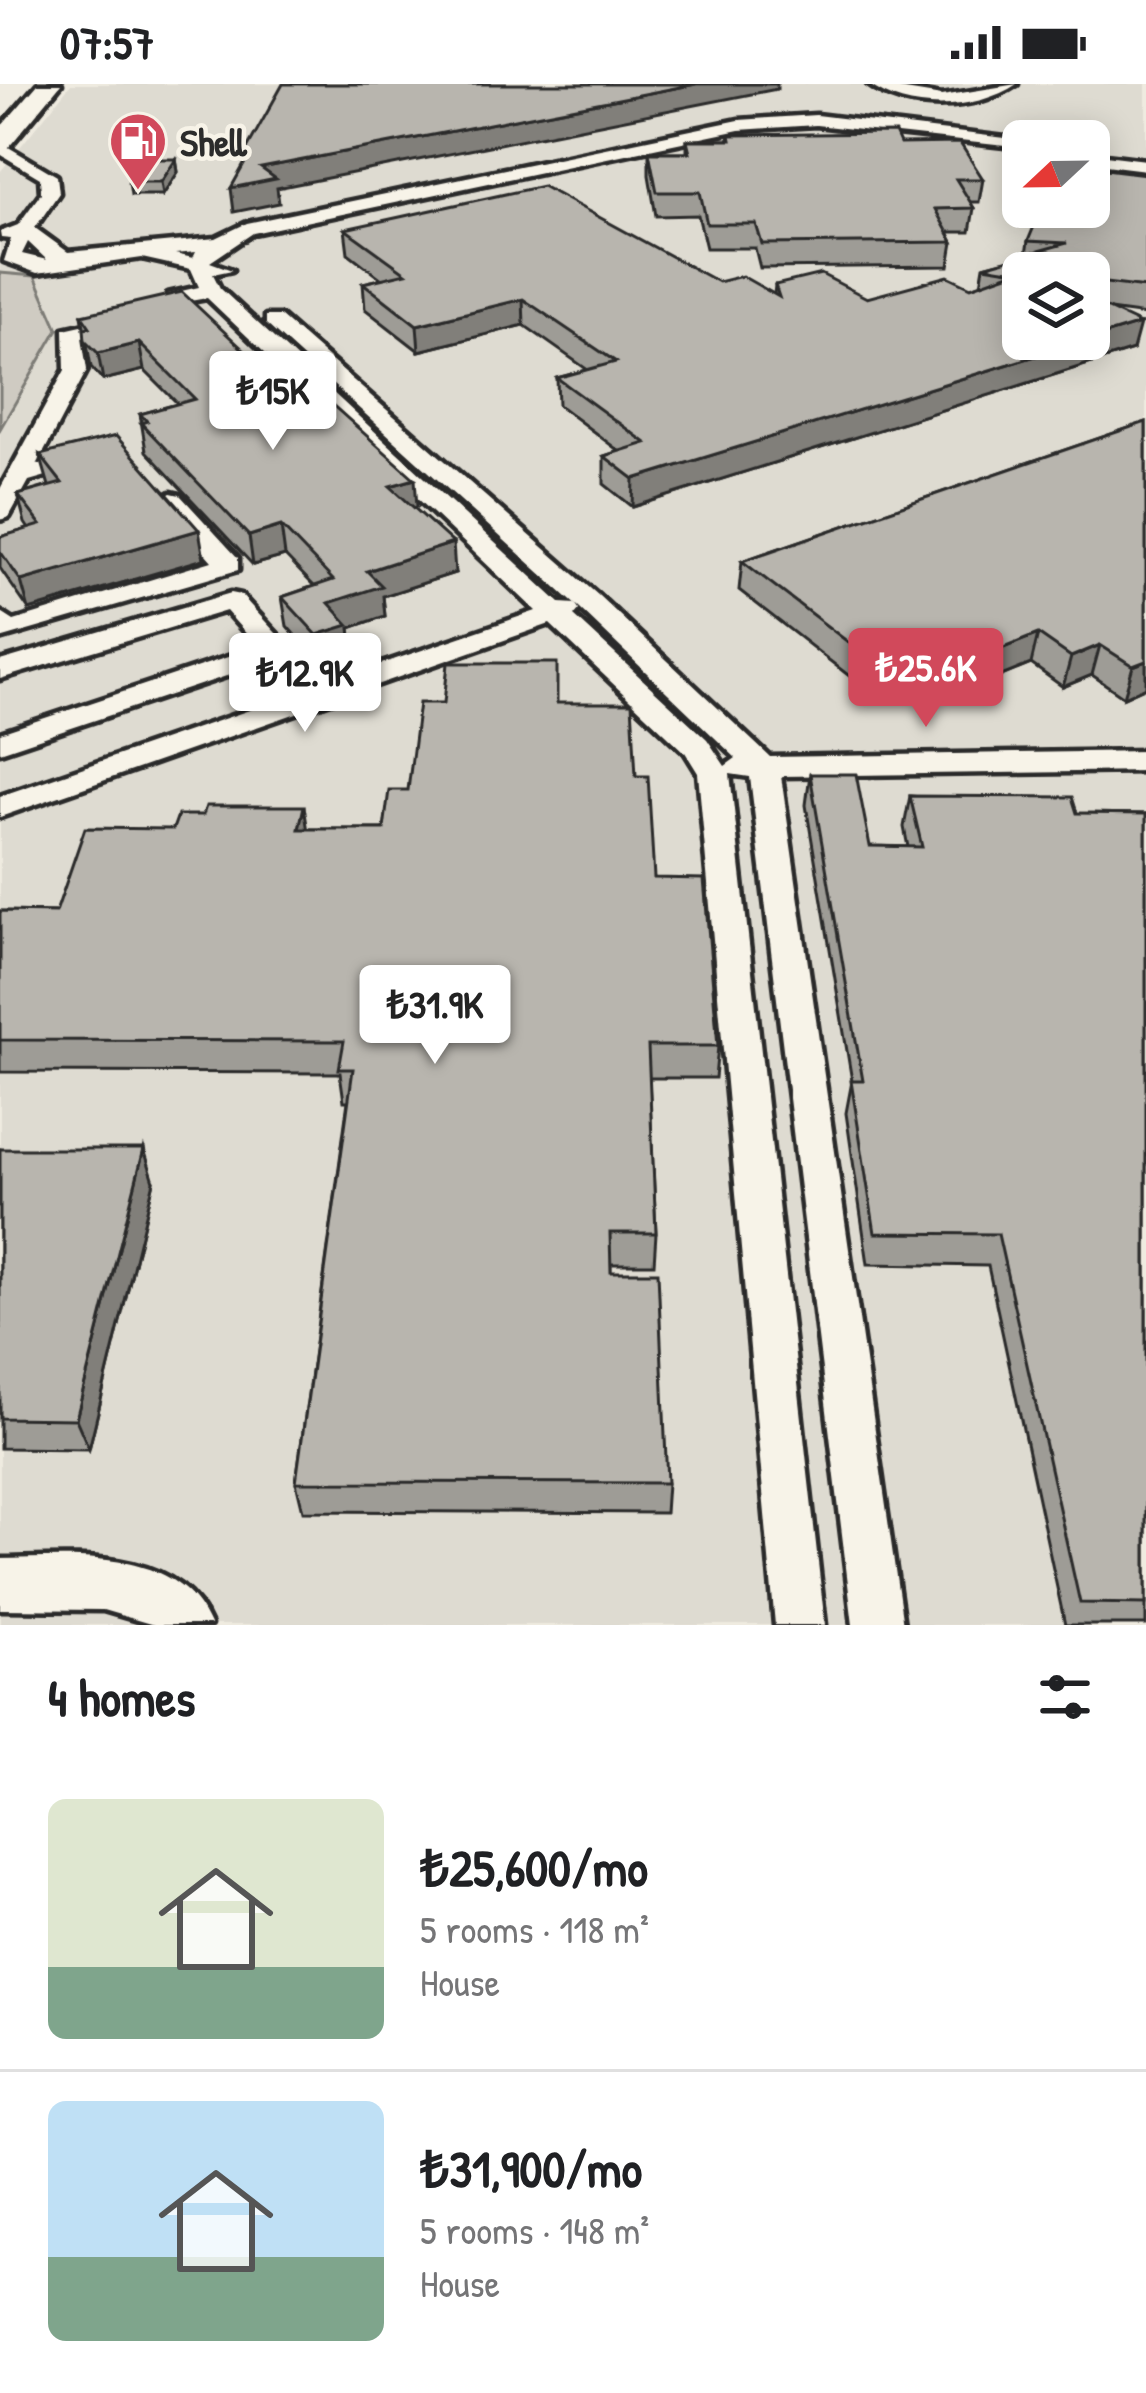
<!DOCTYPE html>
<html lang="en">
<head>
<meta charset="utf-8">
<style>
	:root { --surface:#fff; --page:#f6f6f6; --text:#202124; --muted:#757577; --line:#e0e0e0; --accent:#d1495b }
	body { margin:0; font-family:"Patrick Hand",sans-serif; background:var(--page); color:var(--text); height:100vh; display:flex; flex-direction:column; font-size:45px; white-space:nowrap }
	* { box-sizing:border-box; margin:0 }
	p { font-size:39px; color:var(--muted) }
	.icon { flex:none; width:66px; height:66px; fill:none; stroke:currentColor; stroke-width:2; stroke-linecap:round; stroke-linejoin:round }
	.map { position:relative; height:1541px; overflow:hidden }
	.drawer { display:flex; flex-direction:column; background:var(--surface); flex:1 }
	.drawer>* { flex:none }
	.needle { width:78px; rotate:248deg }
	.controls { position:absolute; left:1002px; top:36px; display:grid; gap:24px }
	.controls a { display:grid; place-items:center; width:108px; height:108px; border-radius:18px; background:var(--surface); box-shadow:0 6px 30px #0003; font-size:60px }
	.price { position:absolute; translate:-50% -102px; padding:0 27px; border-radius:12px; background:#fff; color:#222; font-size:39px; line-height:78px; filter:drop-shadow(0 3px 6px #0008) }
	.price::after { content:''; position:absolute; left:50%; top:72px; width:36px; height:27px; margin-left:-18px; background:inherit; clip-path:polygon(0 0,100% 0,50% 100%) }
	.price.active { background:var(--accent); color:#fff }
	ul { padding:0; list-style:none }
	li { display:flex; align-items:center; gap:36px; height:300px; padding:0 48px }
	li+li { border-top:3px solid var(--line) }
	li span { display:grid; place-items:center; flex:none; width:336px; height:240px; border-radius:18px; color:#555 }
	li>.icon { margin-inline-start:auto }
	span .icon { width:144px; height:144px; fill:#fffc; stroke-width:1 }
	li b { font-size:51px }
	h2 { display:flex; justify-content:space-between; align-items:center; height:144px; padding:0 48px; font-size:51px }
	.status { display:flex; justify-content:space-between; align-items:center; height:84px; padding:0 60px; background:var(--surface); direction:ltr }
	.status svg { height:33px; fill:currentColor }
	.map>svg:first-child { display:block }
	.built { fill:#dedbd1; fill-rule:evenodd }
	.green { fill:#cfcbc2; stroke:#7d7b76; stroke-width:3 }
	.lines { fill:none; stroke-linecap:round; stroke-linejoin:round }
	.minor-casing { stroke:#2b2b2b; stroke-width:9 }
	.highway-casing { stroke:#2b2b2b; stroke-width:9 }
	.minor { fill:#f7f3e8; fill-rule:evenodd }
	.highway { fill:#f7f3e8; fill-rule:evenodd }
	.wall { fill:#9e9c96; stroke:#2b2b2b; stroke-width:3; fill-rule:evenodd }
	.shaded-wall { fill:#817f7a; stroke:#2b2b2b; stroke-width:3 }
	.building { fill:#b8b5ae; stroke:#2b2b2b; stroke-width:3 }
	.labels { text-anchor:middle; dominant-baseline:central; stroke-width:9; stroke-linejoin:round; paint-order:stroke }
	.far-poi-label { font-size:39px; font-weight:bold; fill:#2b2b2b; stroke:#f7f3e8; text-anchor:start }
</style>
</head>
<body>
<div class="status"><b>07:57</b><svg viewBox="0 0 49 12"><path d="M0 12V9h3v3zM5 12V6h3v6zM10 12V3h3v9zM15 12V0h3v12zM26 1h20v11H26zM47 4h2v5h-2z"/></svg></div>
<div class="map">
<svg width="1146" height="1541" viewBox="0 0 1146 1541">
	<rect width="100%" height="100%" fill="#efebe0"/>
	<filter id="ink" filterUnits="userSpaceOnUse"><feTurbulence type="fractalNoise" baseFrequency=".00833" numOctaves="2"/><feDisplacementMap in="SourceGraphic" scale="24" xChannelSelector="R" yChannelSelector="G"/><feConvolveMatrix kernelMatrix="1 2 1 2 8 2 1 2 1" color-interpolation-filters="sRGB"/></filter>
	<g filter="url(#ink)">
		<path class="built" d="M71,0h1075v1541h-1146v-1196l58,-100 -23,-53 -35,-3v-101zM1023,57h66v66h-66zM1023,189h66v66h-66z"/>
		<polygon class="green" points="0,189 35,192 58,245 0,345"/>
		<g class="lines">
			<defs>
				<g id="minor">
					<path d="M868,0l74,12 75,-12c-40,27 -109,30 -149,0z"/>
					<path d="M816,31l214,26h-7v7l-207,-23 -77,5 -486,103 -43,29 22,8 -19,4 7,14 340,315 15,1 4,6 -5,6 133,123 18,27 11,-8 -157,-150 -313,-284v-8h14l319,280 171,161 376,-6v20l-365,5 122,849h-50l-103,-848 -20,-3 95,851h-50l-77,-852 -13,-21 -135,-128 -550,193v-21l299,-103 -28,-32 -271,91v-19l258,-86 -32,-36 -226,68v-18l231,-68 10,2 82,89 213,-73 -329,-313 -17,3 3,11 -111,25 5,33 -50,95 46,-10 12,7 -66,19 -20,36 -9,3v-31l65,-119 -1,-41 107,-24 -3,-11 31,-7 -8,-18 -49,-11 -105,15 -33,-12 7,-22 -10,-1 -1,-6 18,-7 23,-32 -1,-15 -40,-24v-12l57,34 2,17 -24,35 33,24 148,-14 31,-15 492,-103zM28,158l19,18 -25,-6zM196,168l-3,6 -18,-4z"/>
					<polygon points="1089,69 1146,76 1146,86 1089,79"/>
					<polygon points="171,409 180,411 238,474 238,486 0,555 0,528 14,537 212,477 159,416"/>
					<path d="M0,1475c72,-1 177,-14 210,66h-56l-51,-15 -103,-1z"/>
				</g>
				<polygon id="highway" points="38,0 61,0 8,64 0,66 0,44"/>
			</defs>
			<use href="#minor" class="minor-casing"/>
			<use href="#highway" class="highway-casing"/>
			<use href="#minor" class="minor"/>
			<use href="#highway" class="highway"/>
		</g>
		<g class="wall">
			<polygon points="730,51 900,60 983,95 979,118 970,118 974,124 970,148 948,148 953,158 949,182 760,184 755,164 706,164 698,131 656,132 649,91 649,68 687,68 687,56 729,56"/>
			<polygon points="176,75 178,88 163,111 131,111 129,98"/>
			<path d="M1146,90v141l-37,-5 24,40 -500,157 -29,-23v-28l15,-5 -61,-46 -1,-27 31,-8 -64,-45 -105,26 -54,-42 -2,-26 19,-4 -34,-26 -3,-24 373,53 56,13 1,-10 92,13 104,-11 10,-3 3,-18 42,-11 2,-14zM1023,189h66v66z"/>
			<polygon points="82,231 279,299 417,423 415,424 455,489 383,512 385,532 350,544 353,571 321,581 287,542 282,513 314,502 285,472 253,481 146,367 140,330 178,320 144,286 103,296 91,283"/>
			<polygon points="1146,338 1146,603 1124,613 1092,591 1063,603 1031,580 933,620 888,586 857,598 739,506 742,477"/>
			<polygon points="40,371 204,475 29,526 0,484 0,453 29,445 25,439 18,411 49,402"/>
			<polygon points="557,619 636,692 654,794 718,962 715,994 649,994 656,1149 654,1180 611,1180 611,1188 667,1399 665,1429 303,1427 296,1398 348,1017 344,1017 340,989 0,988 0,827 56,828 307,745 384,745 408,706"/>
			<polygon points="810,690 870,762 908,763 904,743 910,712 1077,729 1146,730 1146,1541 1065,1541 988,1182 868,1180 846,1029 852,997 806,721"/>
			<polygon points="0,1065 154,1097 89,1365 0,1364"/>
		</g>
		<g class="shaded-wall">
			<polygon points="696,0 777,0 777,5 277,104 279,119 234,128 231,104 261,84"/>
			<polygon points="176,75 178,88 163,111 161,98"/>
			<polygon points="523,215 524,241 419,267 417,241"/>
			<polygon points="1140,240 1133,266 633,423 634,395"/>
			<polygon points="139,259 144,286 103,296 98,269"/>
			<polygon points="415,395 417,423 393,431 390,402"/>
			<polygon points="281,442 285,472 253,481 249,452"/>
			<polygon points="199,446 204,475 29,526 21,497"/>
			<polygon points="453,459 455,489 383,512 385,532 350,544 353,571 321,581 317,551 329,519 367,487"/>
			<polygon points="1038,550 1031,580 933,620 939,590"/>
			<polygon points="893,555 888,586 857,598 861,568"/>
			<polygon points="1100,561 1092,591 1063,603 1071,573"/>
			<polygon points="1146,577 1146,603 1124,613 1133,582"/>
			<polygon points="304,722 309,754 299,745"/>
			<polygon points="144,1065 154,1097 89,1365 76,1335"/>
		</g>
		<g class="building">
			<polygon points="283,0 696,0 261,84 276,95 231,104 246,77 240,77"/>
			<polygon points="895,49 900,60 960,59 983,95 956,95 974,124 935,125 953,158 762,160 756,140 707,140 700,108 657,108 649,68 690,68 687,56 731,56 730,51"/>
			<polygon points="145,75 176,75 161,98 129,98"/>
			<polygon points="1089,83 1146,90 1146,204 1089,197 1089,189 1023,189 1023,255 1089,255 1089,216 1140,240 634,395 604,372 646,359 557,294 616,278 523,215 417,241 363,199 406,189 345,145 542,102 718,198 742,192 779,213 775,201 821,190 867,214 948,192 971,203 1016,187 984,182 1067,159 1028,157 1042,123 1089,123"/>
			<polygon points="182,208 279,299 301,293 415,395 390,402 453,459 367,487 382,502 329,519 349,541 317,551 282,513 333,496 281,442 249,452 141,339 147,337 140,330 195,315 139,259 98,269 85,256 84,244 90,243 82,231"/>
			<polygon points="1146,338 1146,577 1133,582 1100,561 1071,573 1038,550 939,590 893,555 861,568 742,477"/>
			<polygon points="116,352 199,446 21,497 0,467 0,453 41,441 18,411 62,399 40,371"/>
			<polygon points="448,579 557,579 557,619 632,619 636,692 648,692 654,794 704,795 718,962 648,962 656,1149 610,1149 611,1188 658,1188 667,1399 296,1398 353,985 339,985 344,957 0,956 0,827 56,828 85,744 173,745 178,731 203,731 206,722 304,722 299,745 384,745 389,706 408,706 419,619 444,619"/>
			<polygon points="810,690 856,690 870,762 922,763 910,712 1072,713 1077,729 1146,730 1146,1520 1080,1519 998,1150 875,1149 851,997 863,997"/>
			<polygon points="0,1065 144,1065 76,1335 0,1334"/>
		</g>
	</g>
	<defs>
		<symbol id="fuel-pin" viewBox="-11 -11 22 30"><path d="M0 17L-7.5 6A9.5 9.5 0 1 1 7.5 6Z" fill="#d1495b" stroke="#f7f3e8"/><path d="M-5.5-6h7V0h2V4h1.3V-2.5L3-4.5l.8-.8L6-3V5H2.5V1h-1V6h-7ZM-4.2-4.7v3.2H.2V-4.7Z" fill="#fff"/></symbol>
	</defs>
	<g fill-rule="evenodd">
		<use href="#fuel-pin" x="105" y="24" width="66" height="90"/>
	</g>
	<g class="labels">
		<g class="far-poi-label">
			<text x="180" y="57">Shell</text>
		</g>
	</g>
</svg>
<div class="controls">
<a><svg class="needle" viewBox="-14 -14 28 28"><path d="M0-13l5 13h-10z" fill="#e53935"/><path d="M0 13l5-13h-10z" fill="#757577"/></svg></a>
<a><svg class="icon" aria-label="layers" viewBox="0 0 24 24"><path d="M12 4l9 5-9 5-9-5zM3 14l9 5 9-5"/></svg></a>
</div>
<b class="price" style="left:273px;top:369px">₺15K</b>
<b class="price active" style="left:926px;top:646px">₺25.6K</b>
<b class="price" style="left:305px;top:651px">₺12.9K</b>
<b class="price" style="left:435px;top:983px">₺31.9K</b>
</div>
<section class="drawer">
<h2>4 homes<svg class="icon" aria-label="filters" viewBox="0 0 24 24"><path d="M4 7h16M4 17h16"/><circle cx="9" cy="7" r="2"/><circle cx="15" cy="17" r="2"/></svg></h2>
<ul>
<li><span style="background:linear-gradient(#dfe7d0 70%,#7fa58c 0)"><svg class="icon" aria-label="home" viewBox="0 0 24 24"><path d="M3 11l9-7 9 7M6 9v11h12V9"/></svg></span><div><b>₺25,600/mo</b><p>5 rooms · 118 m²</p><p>House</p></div></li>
<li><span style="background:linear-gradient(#bfe0f5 65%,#7fa58c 0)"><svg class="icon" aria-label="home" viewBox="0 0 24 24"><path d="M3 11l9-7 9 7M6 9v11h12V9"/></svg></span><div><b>₺31,900/mo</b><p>5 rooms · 148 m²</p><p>House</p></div></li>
</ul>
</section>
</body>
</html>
